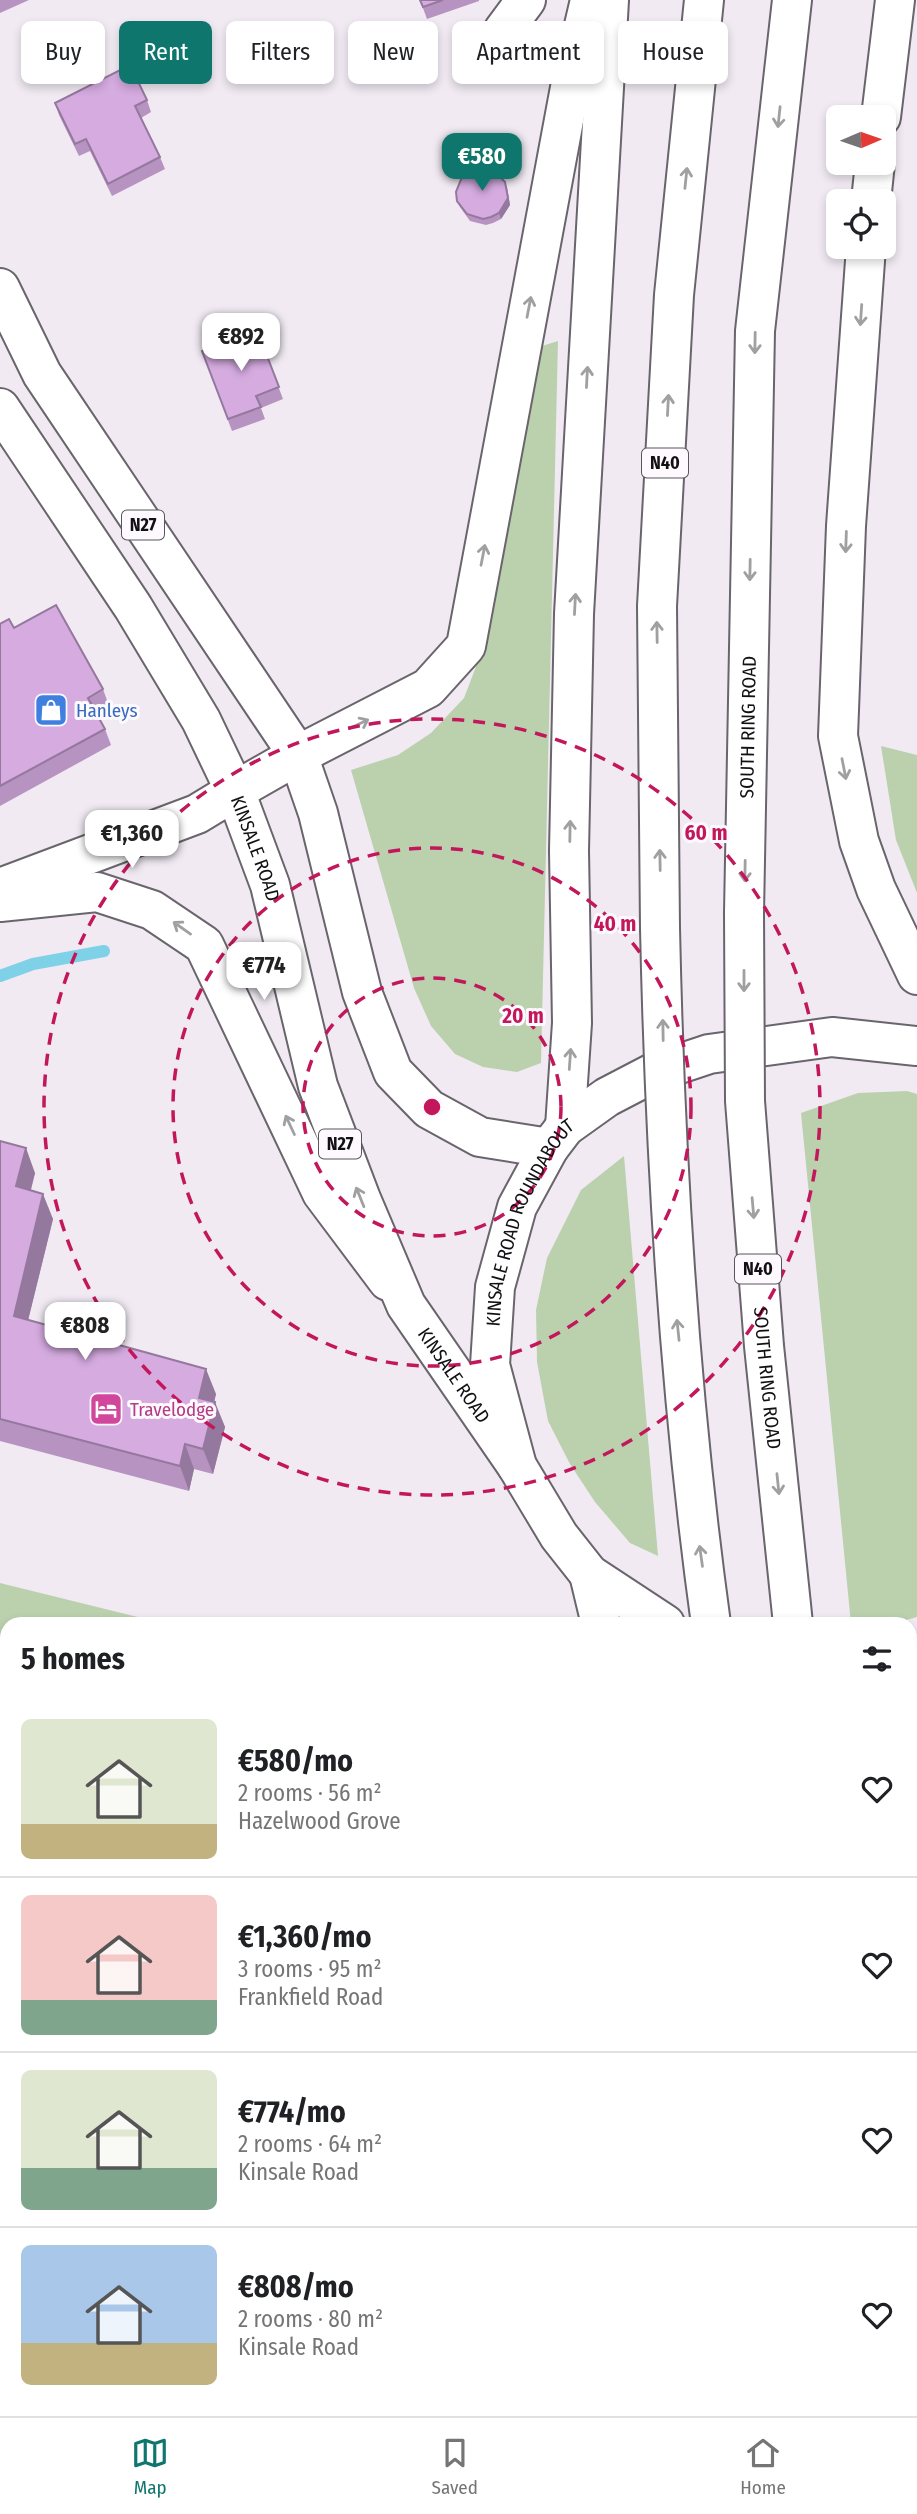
<!DOCTYPE html>
<html lang="en">
<head>
<meta charset="utf-8">
<style>
	:root { --surface:#fff; --page:#f6f6f6; --text:#202124; --muted:#757577; --line:#e0e0e0; --accent:#0f766e }
	body { margin:0; font-family:"Fira Sans Condensed",sans-serif; background:var(--page); color:var(--text); height:100vh; display:flex; flex-direction:column; font-size:26px; white-space:nowrap }
	* { box-sizing:border-box; margin:0 }
	p { font-size:23px; color:var(--muted) }
	.icon { flex:none; width:38px; height:38px; fill:none; stroke:currentColor; stroke-width:2; stroke-linecap:round; stroke-linejoin:round }
	.map { position:relative; flex:1; overflow:hidden }
	.sheet { position:absolute; left:0px; top:1617px; width:917px; height:800px; display:flex; flex-direction:column; background:var(--surface); border-radius:21px 21px 0 0; box-shadow:0 4px 10px #0003 }
	.sheet>* { flex:none }
	.top-card { position:absolute; left:21px; top:21px; width:875px; height:63px; display:flex; gap:14px }
	.needle { width:46px; rotate:88deg }
	.tools { position:absolute; left:826px; top:105px; display:grid; gap:14px }
	.tools a { display:grid; place-items:center; width:70px; height:70px; border-radius:10px; background:var(--surface); box-shadow:0 4px 10px #0003; font-size:35px }
	.price { position:absolute; translate:-50% -60px; padding:0 16px; border-radius:14px; background:#fff; color:#222; font-size:23px; line-height:46px; filter:drop-shadow(0 2px 4px #0008) }
	.price::after { content:''; position:absolute; left:50%; top:42px; width:21px; height:16px; margin-left:-10px; background:inherit; clip-path:polygon(0 0,100% 0,50% 100%) }
	.price.current { background:var(--accent); color:#fff }
	ul { padding:0; list-style:none }
	li { display:flex; align-items:center; gap:21px; height:175px; padding:0 21px }
	li+li { border-top:2px solid var(--line) }
	li span { display:grid; place-items:center; flex:none; width:196px; height:140px; border-radius:10px; color:#555 }
	li>.icon { margin-inline-start:auto }
	span .icon { width:84px; height:84px; fill:#fffc; stroke-width:1 }
	li b { font-size:30px }
	h2 { display:flex; justify-content:space-between; align-items:center; height:84px; padding:0 21px; font-size:30px }
	.tag { padding:0 24px; border-radius:10px; background:var(--surface); box-shadow:0 4px 10px #0003; font-size:24px; line-height:63px }
	.tag.current { background:var(--accent); color:#fff }
	.menu { display:flex; justify-content:space-around; align-items:center; height:98px; border-top:2px solid var(--line); background:var(--surface); font-size:19px; color:var(--muted) }
	.menu a { display:grid; justify-items:center; gap:4px }
	.menu .current { color:var(--accent) }
	.map>svg:first-child { display:block }
	.green { fill:#bbd1ae }
	.lines { fill:none; stroke-linecap:round; stroke-linejoin:round }
	.stream { stroke:#7fd1e7; stroke-width:12 }
	.minor-casing { stroke:#6a646c; stroke-width:42 }
	.highway-casing { stroke:#6a646c; stroke-width:42 }
	.minor { stroke:#fff; stroke-width:38 }
	.highway { stroke:#fff; stroke-width:38 }
	.highway-bridge-casing { stroke:#6a646c; stroke-width:42; stroke-linecap:butt }
	.highway-bridge { stroke:#fff; stroke-width:38 }
	.wall { fill:#b793c1 }
	.shaded-wall { fill:#95789d }
	.building { fill:#d5abe0; stroke:#95789d; stroke-width:2 }
	.oneway { stroke:#a09fa1 }
	.ring { fill:none; stroke:#c2185b; stroke-width:3.5; stroke-dasharray:12 9 }
	.labels { text-anchor:middle; dominant-baseline:central; stroke-width:6; stroke-linejoin:round; paint-order:stroke }
	.shield { fill:#fdf9fe; stroke:#58565a; stroke-width:2 }
	.shield-label { font-size:18px; font-weight:bold; fill:#121013 }
	.shop-label { font-size:19px; fill:#366cbe; stroke:#fdf9fe; text-anchor:start }
	.street-label { font-size:19px; fill:#121013; stroke:#fdf9fe }
	.hotel-label { font-size:19px; fill:#b23c85; stroke:#fdf9fe; text-anchor:start }
	.centre { fill:#c2185b; stroke:#fdf9fe; stroke-width:3.5 }
	.ring-label { font-size:21px; text-anchor:middle; font-weight:bold; fill:#c2185b; stroke:#fdf9fe; stroke-width:6; stroke-linejoin:round; paint-order:stroke }
</style>
</head>
<body>
<div class="map">
<svg width="917" height="2416" viewBox="0 0 917 2416">
	<rect width="100%" height="100%" fill="#f1eaf3"/>
	<g class="green">
		<polygon points="558,341 541,1063 517,1072 483,1067 455,1054 431,1026 414,988 351,770 398,755 431,733 464,698 485,643 542,346"/>
		<polygon points="881,746 917,755 917,893 896,840"/>
		<polygon points="907,1091 917,1094 917,1617 892,1624 851,1624 801,1113 858,1093"/>
		<polygon points="624,1156 658,1556 630,1543 595,1502 570,1464 548,1421 537,1362 536,1310 547,1258 581,1190"/>
		<polygon points="0,1583 166,1624 7,1624 7,2410 384,2410 385,2416 0,2416"/>
	</g>
	<g class="lines">
		<polyline class="stream" points="0,976 33,964 104,951"/>
		<defs>
			<g id="minor">
				<polyline points="503,31 526,0"/>
				<polyline points="0,888 197,814 235,791"/>
				<polyline points="0,902 97,892 152,910 204,945 322,1193 388,1281"/>
			</g>
			<g id="highway">
				<polyline points="881,117 895,0"/>
				<polyline points="871,201 875,163"/>
				<polyline points="866,247 846,526 838,736 859,841 876,889 917,975"/>
				<polyline points="0,288 42,374 298,755 318,813 362,992 393,1072 429,1109 480,1137 549,1148"/>
				<path id="s1" d="M0,408l133,199 68,113 34,71 35,94 48,201 43,113 45,106 111,161"/>
				<polyline points="235,791 298,755 428,688 466,646 572,77 590,0"/>
				<path id="s2" d="M744,913l11,-582 37,-331"/>
				<polyline points="660,928 657,606 674,295 704,0"/>
				<polyline points="565,1127 572,1023 569,851 574,614 609,0"/>
				<polyline points="589,1574 601,1624"/>
				<path id="s3" d="M665,1624l-76,-50 -30,-38 -42,-70 -27,-101 5,-78 22,-80 32,-59 16,-21 42,-30 48,-25 54,-18 123,-17 85,9"/>
				<polyline points="910,1658 917,1658"/>
				<polyline points="910,2269 917,2306"/>
				<polyline points="765,2410 766,2416"/>
				<polyline points="852,2410 854,2416"/>
			</g>
		</defs>
		<use href="#minor" class="minor-casing"/>
		<use href="#highway" class="highway-casing"/>
		<use href="#minor" class="minor"/>
		<use href="#highway" class="highway"/>
		<defs>
			<g id="highway-bridge">
				<path id="s4" d="M744,913l1,188 19,245 29,278"/>
				<path d="M660,928c5,233 19,465 51,696"/>
			</g>
		</defs>
		<use href="#highway-bridge" class="highway-bridge-casing"/>
		<use href="#highway-bridge" class="highway-bridge"/>
	</g>
	<g class="wall">
		<polygon points="0,0 29,0 0,13"/>
		<polygon points="420,0 479,0 479,1 427,19"/>
		<polygon points="147,100 151,112 141,118 160,157 165,169 112,196 90,151 79,156 59,115 55,103"/>
		<polygon points="507,188 510,205 501,219 493,223 486,225 470,221 460,207 457,201"/>
		<polygon points="257,330 283,399 261,408 265,419 232,431 202,351"/>
		<polygon points="0,624 14,628 103,689 109,706 96,713 105,729 111,745 0,806"/>
		<polygon points="0,1141 35,1173 31,1190 53,1219 28,1320 216,1394 214,1402 225,1427 213,1474 194,1469 189,1491 0,1441"/>
	</g>
	<g class="shaded-wall">
		<polygon points="505,182 507,188 510,205 501,219 499,213"/>
		<polygon points="26,1148 35,1173 25,1211 16,1186"/>
		<polygon points="43,1194 53,1219 23,1341 14,1316"/>
		<polygon points="206,1369 216,1394 209,1423 199,1398"/>
		<polygon points="215,1402 225,1427 213,1474 203,1449"/>
		<polygon points="185,1444 194,1469 189,1491 180,1466"/>
	</g>
	<g class="building">
		<polygon points="420,0 443,0 423,7"/>
		<polygon points="130,65 147,100 135,106 160,157 108,184 86,139 75,144 55,103"/>
		<polygon points="476,168 493,170 505,182 508,198 499,213 491,217 483,219 467,214 457,201 456,192 462,177"/>
		<polygon points="257,330 279,387 256,396 261,407 228,419 202,351"/>
		<polygon points="56,605 103,689 88,698 105,729 0,786 0,624 9,619 14,628"/>
		<polygon points="0,1141 26,1148 16,1186 43,1194 14,1316 206,1369 199,1398 215,1402 203,1449 185,1444 180,1466 0,1419"/>
	</g>
	<defs><path id="oneway-shaft" d="M-6 0H5M1.5-3L5.5 0L1.5 3" fill="none" stroke-width="1.6" stroke-linecap="round" stroke-linejoin="round" transform="scale(1.75)"/></defs>
	<g class="oneway">
		<use href="#oneway-shaft" transform="translate(779 117) rotate(96)"/>
		<use href="#oneway-shaft" transform="translate(686 178) rotate(-84)"/>
		<use href="#oneway-shaft" transform="translate(529 307) rotate(-79)"/>
		<use href="#oneway-shaft" transform="translate(861 315) rotate(94)"/>
		<use href="#oneway-shaft" transform="translate(755 343) rotate(91)"/>
		<use href="#oneway-shaft" transform="translate(587 377) rotate(-87)"/>
		<use href="#oneway-shaft" transform="translate(668 405) rotate(-87)"/>
		<use href="#oneway-shaft" transform="translate(846 542) rotate(92)"/>
		<use href="#oneway-shaft" transform="translate(483 555) rotate(-79)"/>
		<use href="#oneway-shaft" transform="translate(750 570) rotate(91)"/>
		<use href="#oneway-shaft" transform="translate(575 604) rotate(-87)"/>
		<use href="#oneway-shaft" transform="translate(657 632) rotate(-91)"/>
		<use href="#oneway-shaft" transform="translate(359 724) rotate(-26)"/>
		<use href="#oneway-shaft" transform="translate(844 769) rotate(79)"/>
		<use href="#oneway-shaft" transform="translate(570 831) rotate(-89)"/>
		<use href="#oneway-shaft" transform="translate(660 860) rotate(-91)"/>
		<use href="#oneway-shaft" transform="translate(745 871) rotate(91)"/>
		<use href="#oneway-shaft" transform="translate(182 928) rotate(-145)"/>
		<use href="#oneway-shaft" transform="translate(744 981) rotate(90)"/>
		<use href="#oneway-shaft" transform="translate(663 1030) rotate(-91)"/>
		<use href="#oneway-shaft" transform="translate(570 1059) rotate(-86)"/>
		<use href="#oneway-shaft" transform="translate(290 1125) rotate(-115)"/>
		<use href="#oneway-shaft" transform="translate(360 1197) rotate(-112)"/>
		<use href="#oneway-shaft" transform="translate(753 1208) rotate(85)"/>
		<use href="#oneway-shaft" transform="translate(678 1330) rotate(-96)"/>
		<use href="#oneway-shaft" transform="translate(778 1484) rotate(84)"/>
		<use href="#oneway-shaft" transform="translate(701 1556) rotate(-98)"/>
	</g>
	<g class="ring">
		<circle cx="432" cy="1107" r="129"/>
		<circle cx="432" cy="1107" r="259"/>
		<circle cx="432" cy="1107" r="388"/>
	</g>
	<defs>
		<symbol id="shop-square" viewBox="-11 -11 22 22"><rect x="-9" y="-9" width="18" height="18" rx="4" fill="#3f7fe0" stroke="#fdf9fe"/><path d="M-5-2.5h2.3a2.7 3.5 0 0 1 5.4 0H5L5.5 6h-11ZM-1.5-2.5h3a1.5 2.3 0 0 0-3 0Z" fill="#fff"/></symbol>
		<symbol id="hotel-square" viewBox="-11 -11 22 22"><rect x="-9" y="-9" width="18" height="18" rx="4" fill="#d1479c" stroke="#fdf9fe"/><path d="M-6-4.5h1.5V1H6V5H4.5V3h-9V5H-6ZM-4 0a1.8 1.8 0 1 1 3.6 0ZM.5 0V-2.5h3Q6-2.5 6 0Z" fill="#fff"/></symbol>
	</defs>
	<g fill-rule="evenodd">
		<use href="#shop-square" x="32" y="691" width="38" height="38"/>
		<use href="#hotel-square" x="87" y="1390" width="38" height="38"/>
	</g>
	<g class="labels">
		<g class="shield">
			<rect x="642" y="448.5" width="46" height="29" rx="5"/>
			<rect x="122" y="510.5" width="42" height="29" rx="5"/>
			<rect x="319" y="1129.5" width="42" height="29" rx="5"/>
			<rect x="735" y="1254.5" width="46" height="29" rx="5"/>
		</g>
		<g class="shield-label">
			<text x="665" y="463">N40</text>
			<text x="143" y="525">N27</text>
			<text x="340" y="1144">N27</text>
			<text x="758" y="1269">N40</text>
		</g>
		<g class="shop-label">
			<text x="76" y="710">Hanleys</text>
		</g>
		<g class="street-label">
			<text stroke="none"><textPath href="#s2" startOffset="186">SOUTH RING ROAD</textPath></text>
			<text stroke="none"><textPath href="#s1" startOffset="511">KINSALE ROAD</textPath></text>
			<text stroke="none"><textPath href="#s3" startOffset="476">KINSALE ROAD ROUNDABOUT</textPath></text>
			<text stroke="none"><textPath href="#s1" startOffset="1078">KINSALE ROAD</textPath></text>
			<text stroke="none"><textPath href="#s4" startOffset="466">SOUTH RING ROAD</textPath></text>
		</g>
		<g class="hotel-label">
			<text x="130" y="1409">Travelodge</text>
		</g>
	</g>
	<circle cx="432" cy="1107" r="10" class="centre"/>
	<g class="ring-label">
		<text x="706" y="840">60 m</text>
		<text x="615" y="931">40 m</text>
		<text x="523" y="1023">20 m</text>
	</g>
</svg>
<div class="tools">
<a><svg class="needle" viewBox="-14 -14 28 28"><path d="M0-13l5 13h-10z" fill="#e53935"/><path d="M0 13l5-13h-10z" fill="#757577"/></svg></a>
<a><svg class="icon" aria-label="locate" viewBox="0 0 24 24"><circle cx="12" cy="12" r="6"/><path d="M12 2v4M12 18v4M2 12h4M18 12h4"/></svg></a>
</div>
<b class="price current" style="left:482px;top:193px">€580</b>
<b class="price" style="left:241px;top:373px">€892</b>
<b class="price" style="left:132px;top:870px">€1,360</b>
<b class="price" style="left:264px;top:1002px">€774</b>
<b class="price" style="left:85px;top:1362px">€808</b>
<div class="top-card">
<a class="tag">Buy</a>
<a class="tag current">Rent</a>
<a class="tag">Filters</a>
<a class="tag">New</a>
<a class="tag">Apartment</a>
<a class="tag">House</a>
</div>
<section class="sheet">
<h2>5 homes<svg class="icon" aria-label="filters" viewBox="0 0 24 24"><path d="M4 7h16M4 17h16"/><circle cx="9" cy="7" r="2"/><circle cx="15" cy="17" r="2"/></svg></h2>
<ul>
<li><span style="background:linear-gradient(#dfe7d0 75%,#c2b280 0)"><svg class="icon" aria-label="home" viewBox="0 0 24 24"><path d="M3 11l9-7 9 7M6 9v11h12V9"/></svg></span><div><b>€580/mo</b><p>2 rooms · 56 m²</p><p>Hazelwood Grove</p></div><svg class="icon" aria-label="heart" viewBox="0 0 24 24"><path d="M12 20l-8-8c-3-5 5-10 8-4 3-6 11-1 8 4z"/></svg></li>
<li><span style="background:linear-gradient(#f6c9c9 75%,#7fa58c 0)"><svg class="icon" aria-label="home" viewBox="0 0 24 24"><path d="M3 11l9-7 9 7M6 9v11h12V9"/></svg></span><div><b>€1,360/mo</b><p>3 rooms · 95 m²</p><p>Frankfield Road</p></div><svg class="icon" aria-label="heart" viewBox="0 0 24 24"><path d="M12 20l-8-8c-3-5 5-10 8-4 3-6 11-1 8 4z"/></svg></li>
<li><span style="background:linear-gradient(#dfe7d0 70%,#7fa58c 0)"><svg class="icon" aria-label="home" viewBox="0 0 24 24"><path d="M3 11l9-7 9 7M6 9v11h12V9"/></svg></span><div><b>€774/mo</b><p>2 rooms · 64 m²</p><p>Kinsale Road</p></div><svg class="icon" aria-label="heart" viewBox="0 0 24 24"><path d="M12 20l-8-8c-3-5 5-10 8-4 3-6 11-1 8 4z"/></svg></li>
<li><span style="background:linear-gradient(#a9c7e8 70%,#c2b280 0)"><svg class="icon" aria-label="home" viewBox="0 0 24 24"><path d="M3 11l9-7 9 7M6 9v11h12V9"/></svg></span><div><b>€808/mo</b><p>2 rooms · 80 m²</p><p>Kinsale Road</p></div><svg class="icon" aria-label="heart" viewBox="0 0 24 24"><path d="M12 20l-8-8c-3-5 5-10 8-4 3-6 11-1 8 4z"/></svg></li>
</ul>
</section>
</div>
<nav class="menu">
<a class="current"><svg class="icon" aria-label="map" viewBox="0 0 24 24"><path d="M3 6l6-2 6 2 6-2v14l-6 2-6-2-6 2zM9 4v14M15 6v14"/></svg>Map</a>
<a><svg class="icon" aria-label="saved" viewBox="0 0 24 24"><path d="M7 4h10v16l-5-4-5 4z"/></svg>Saved</a>
<a><svg class="icon" aria-label="home" viewBox="0 0 24 24"><path d="M3 11l9-7 9 7M6 9v11h12V9"/></svg>Home</a>
</nav>
</body>
</html>
